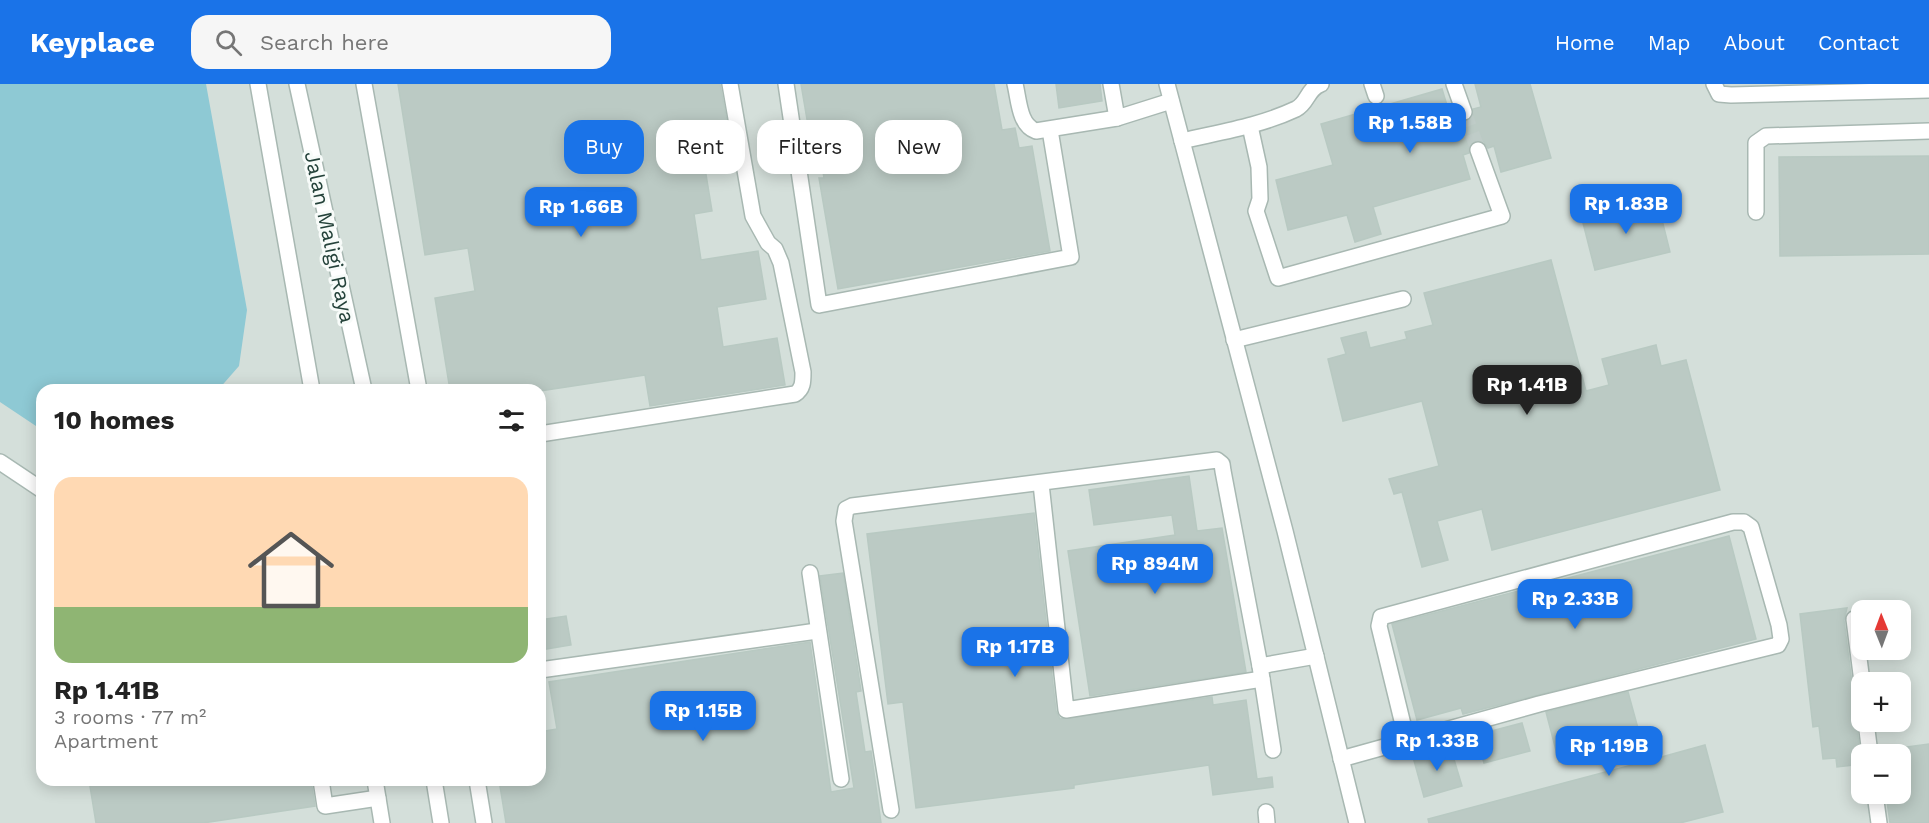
<!DOCTYPE html>
<html lang="en">
<head>
<meta charset="utf-8">
<style>
	:root { --surface:#fff; --page:#f6f6f6; --text:#222; --muted:#767676; --accent:#1a73e8 }
	body { margin:0; font-family:"Work Sans",sans-serif; background:var(--page); color:var(--text); height:100vh; display:flex; flex-direction:column; font-size:22px; white-space:nowrap }
	* { box-sizing:border-box; margin:0 }
	p { font-size:20px; color:var(--muted) }
	.icon { flex:none; width:33px; height:33px; fill:none; stroke:currentColor; stroke-width:2; stroke-linecap:round; stroke-linejoin:round }
	.map { position:relative; flex:1; overflow:hidden }
	.panel { position:absolute; left:36px; top:300px; width:510px; height:402px; display:flex; flex-direction:column; background:var(--surface); border-radius:18px; box-shadow:0 3px 15px #0003 }
	.panel>* { flex:none }
	.banner { position:absolute; left:564px; top:36px; width:570px; height:54px; display:flex; gap:12px }
	.needle { width:39px; rotate:359deg }
	.tools { position:absolute; left:1851px; top:516px; display:grid; gap:12px }
	.tools a { display:grid; place-items:center; width:60px; height:60px; border-radius:12px; background:var(--surface); box-shadow:0 3px 15px #0003; font-size:30px }
	.price { position:absolute; translate:-50% -51px; padding:0 14px; border-radius:12px; background:var(--accent); color:#fff; font-size:20px; line-height:39px; filter:drop-shadow(0 2px 3px #0008) }
	.price::after { content:''; position:absolute; left:50%; top:36px; width:18px; height:14px; margin-left:-9px; background:inherit; clip-path:polygon(0 0,100% 0,50% 100%) }
	.price.on { background:#222; color:#fff }
	ul { padding:0; list-style:none }
	li { display:grid; align-content:center; gap:12px; height:318px; padding:0 18px }
	li span { display:grid; place-items:center; height:186px; border-radius:18px; color:#555 }
	li>.icon { margin-inline-start:auto }
	span .icon { width:108px; height:108px; fill:#fffc; stroke-width:1 }
	li b { font-size:26px }
	h2 { display:flex; justify-content:space-between; align-items:center; height:72px; padding:0 18px; font-size:26px }
	.chip { padding:0 21px; border-radius:18px; background:var(--surface); box-shadow:0 3px 15px #0003; font-size:21px; line-height:54px }
	.chip.on { background:var(--accent); color:#fff }
	header { display:flex; align-items:center; gap:36px; box-sizing:border-box; height:84px; padding:0 30px; background:var(--accent); color:#fff }
	header strong { font-size:28px }
	nav { display:flex; gap:33px; margin-inline-start:auto; font-size:21px }
	.search { width:420px; height:54px; background:var(--page); display:flex; align-items:center; gap:15px; box-sizing:border-box; padding:0 21px; border-radius:18px; color:var(--muted); font-size:22px }
	.map>svg:first-child { display:block }
	.built { fill:#d4dfda; fill-rule:evenodd }
	.water { fill:#8ec9d4 }
	.building { fill:#bbcac4; stroke:#b8c9c2; stroke-width:1.5 }
	.lines { fill:none; stroke-linecap:round; stroke-linejoin:round }
	.minor-tunnel { stroke:#bfccc8; stroke-width:15; stroke-dasharray:15 8; stroke-linecap:butt }
	.minor-casing { stroke:#a8b8b2; stroke-width:18 }
	.minor { stroke:#fff; stroke-width:15 }
	.labels { text-anchor:middle; dominant-baseline:central; stroke-width:6; stroke-linejoin:round; paint-order:stroke }
	.street-label { font-size:21px; fill:#24423a; stroke:#f7fbf9 }
</style>
</head>
<body>
<header>
<strong>Keyplace</strong>
<div class="search"><svg class="icon" aria-label="search" viewBox="0 0 24 24"><circle cx="10" cy="10" r="6"/><path d="M15 15l6 6"/></svg>Search here</div>
<nav><a>Home</a><a>Map</a><a>About</a><a>Contact</a></nav>
</header>
<div class="map">
<svg width="1929" height="739" viewBox="0 0 1929 739">
	<rect width="100%" height="100%" fill="#e6efeb"/>
	<path class="built" d="M0,0h1929v739h-1929zM42,306h498v390h-498zM1862,526h38v40h-38zM1862,598h38v40h-38zM1862,670h38v40h-38z"/>
	<polygon class="water" points="0,0 206,0 247,226 239,282 218,306 42,306 42,346 0,318"/>
	<g class="building">
		<polygon points="398,0 720,0 729,49 700,54 712,127 694,130 701,176 758,167 766,215 717,223 723,263 777,254 785,301 650,322 645,291 540,307 450,306 435,214 475,207 468,164 425,171"/>
		<polygon points="801,0 994,0 1002,46 1015,44 1019,64 1032,62 1050,167 838,205 819,94 824,94 819,64 812,65"/>
		<polygon points="1056,0 1100,0 1102,17 1059,24"/>
		<polygon points="1475,0 1530,0 1551,74 1501,88 1494,62 1488,64 1484,58 1475,57 1470,60 1469,69 1463,71 1470,95 1373,123 1381,150 1355,158 1347,131 1288,146 1276,96 1333,81 1321,40 1442,5 1450,31 1454,30 1458,36 1467,37 1472,34 1473,25 1481,23"/>
		<polygon points="1929,72 1929,170 1780,172 1779,73"/>
		<polygon points="1657,116 1670,168 1595,186 1582,135"/>
		<polygon points="1551,176 1586,307 1609,301 1602,275 1656,261 1661,282 1686,276 1720,406 1492,466 1482,425 1437,437 1448,476 1422,483 1402,408 1394,410 1389,395 1439,382 1422,317 1343,337 1328,275 1346,270 1341,254 1366,248 1370,264 1407,255 1405,248 1433,241 1424,209"/>
		<polygon points="1189,392 1197,447 1222,444 1246,588 1090,612 1068,467 1175,451 1172,431 1094,441 1089,406"/>
		<polygon points="1034,429 1056,627 1060,635 1212,613 1213,621 1246,616 1257,695 1272,693 1273,703 1213,711 1209,681 1074,701 1074,704 916,724 903,618 888,620 867,450"/>
		<polygon points="1729,452 1756,555 1463,630 1461,624 1417,636 1392,540"/>
		<polygon points="843,489 861,607 856,608 865,668 871,667 881,739 506,739 499,696 540,696 540,648 557,645 549,598 810,558 831,708 854,704 820,492"/>
		<polygon points="1847,524 1844,536 1852,599 1857,606 1860,631 1856,639 1862,680 1837,683 1836,674 1823,675 1819,642 1813,643 1800,530"/>
		<polygon points="566,532 571,561 540,566 540,536"/>
		<polygon points="1628,608 1647,677 1705,661 1723,728 1680,739 1429,739 1428,735 1632,681 1627,661 1559,678 1546,628"/>
		<polygon points="1522,639 1530,667 1484,679 1476,651"/>
		<polygon points="1929,660 1929,739 1890,739 1886,710 1900,710 1900,664"/>
		<polygon points="1450,662 1462,702 1424,713 1413,673"/>
		<polygon points="89,696 311,696 315,722 203,739 96,739"/>
	</g>
	<g class="lines">
		<polyline class="minor-tunnel" points="1464,28 1478,66"/>
		<defs>
			<g id="minor">
				<polyline points="258,0 312,306"/>
				<polyline points="297,0 364,306"/>
				<polyline points="364,0 419,306"/>
				<polyline points="786,0 819,221 1071,173 1050,46"/>
				<path d="M1015,0c4,16 4,41 21,47l81,-13 54,-17"/>
				<polyline points="1111,0 1117,34"/>
				<polyline points="1167,0 1285,447 1357,739"/>
				<polyline points="1372,0 1376,12"/>
				<polyline points="1454,0 1464,28"/>
				<polyline points="1714,0 1719,10 1731,11 1929,6"/>
				<polyline points="1250,42 1259,83 1260,115 1256,127 1278,194 1502,132 1478,66"/>
				<path d="M1182,57c38,-9 78,-15 114,-32 12,-6 11,-20 25,-25"/>
				<polyline points="1756,128 1756,59 1766,52 1929,47"/>
				<polyline points="1234,256 1403,215"/>
				<path d="M540,350l255,-40c8,-5 8,-12 8,-22l-22,-109 -6,-14 -7,-6 -15,-27 -23,-132"/>
				<polyline points="0,378 42,406"/>
				<polyline points="1041,400 1066,626 1262,595"/>
				<polyline points="810,489 841,695"/>
				<polyline points="1854,535 1862,598"/>
				<polyline points="1260,582 1316,572"/>
				<polyline points="540,586 817,547"/>
				<polyline points="1866,638 1870,670"/>
				<polyline points="1341,675 1539,620 1778,561 1781,555 1779,541 1751,443 1744,438 1733,438 1381,533 1379,542 1407,657"/>
				<polyline points="321,696 325,722 378,714"/>
				<polyline points="375,696 382,739"/>
				<polyline points="434,696 441,739"/>
				<polyline points="477,696 484,739"/>
				<polyline points="1875,710 1879,739"/>
				<polyline points="891,726 844,437 846,425 852,422 1217,376 1222,380 1223,387 1260,582 1273,666"/>
				<polyline points="1266,728 1267,739"/>
			</g>
		</defs>
		<use href="#minor" class="minor-casing"/>
		<use href="#minor" class="minor"/>
	</g>
	<g class="labels">
		<g class="street-label">
			<text transform="translate(330 153) rotate(78)">Jalan Maligi Raya</text>
		</g>
	</g>
</svg>
<div class="tools">
<a><svg class="needle" viewBox="-14 -14 28 28"><path d="M0-13l5 13h-10z" fill="#e53935"/><path d="M0 13l5-13h-10z" fill="#767676"/></svg></a>
<a>+</a>
<a>−</a>
</div>
<b class="price" style="left:1410px;top:70px">Rp 1.58B</b>
<b class="price" style="left:1626px;top:151px">Rp 1.83B</b>
<b class="price" style="left:581px;top:154px">Rp 1.66B</b>
<b class="price on" style="left:1527px;top:332px">Rp 1.41B</b>
<b class="price" style="left:1155px;top:511px">Rp 894M</b>
<b class="price" style="left:1575px;top:546px">Rp 2.33B</b>
<b class="price" style="left:1015px;top:594px">Rp 1.17B</b>
<b class="price" style="left:703px;top:658px">Rp 1.15B</b>
<b class="price" style="left:1437px;top:688px">Rp 1.33B</b>
<b class="price" style="left:1609px;top:693px">Rp 1.19B</b>
<div class="banner">
<a class="chip on">Buy</a>
<a class="chip">Rent</a>
<a class="chip">Filters</a>
<a class="chip">New</a>
</div>
<section class="panel">
<h2>10 homes<svg class="icon" aria-label="filters" viewBox="0 0 24 24"><path d="M4 7h16M4 17h16"/><circle cx="9" cy="7" r="2"/><circle cx="15" cy="17" r="2"/></svg></h2>
<ul>
<li><span style="background:linear-gradient(#ffd9b3 70%,#8fb573 0)"><svg class="icon" aria-label="home" viewBox="0 0 24 24"><path d="M3 11l9-7 9 7M6 9v11h12V9"/></svg></span><div><b>Rp 1.41B</b><p>3 rooms · 77 m²</p><p>Apartment</p></div></li>
</ul>
</section>
</div>
</body>
</html>
